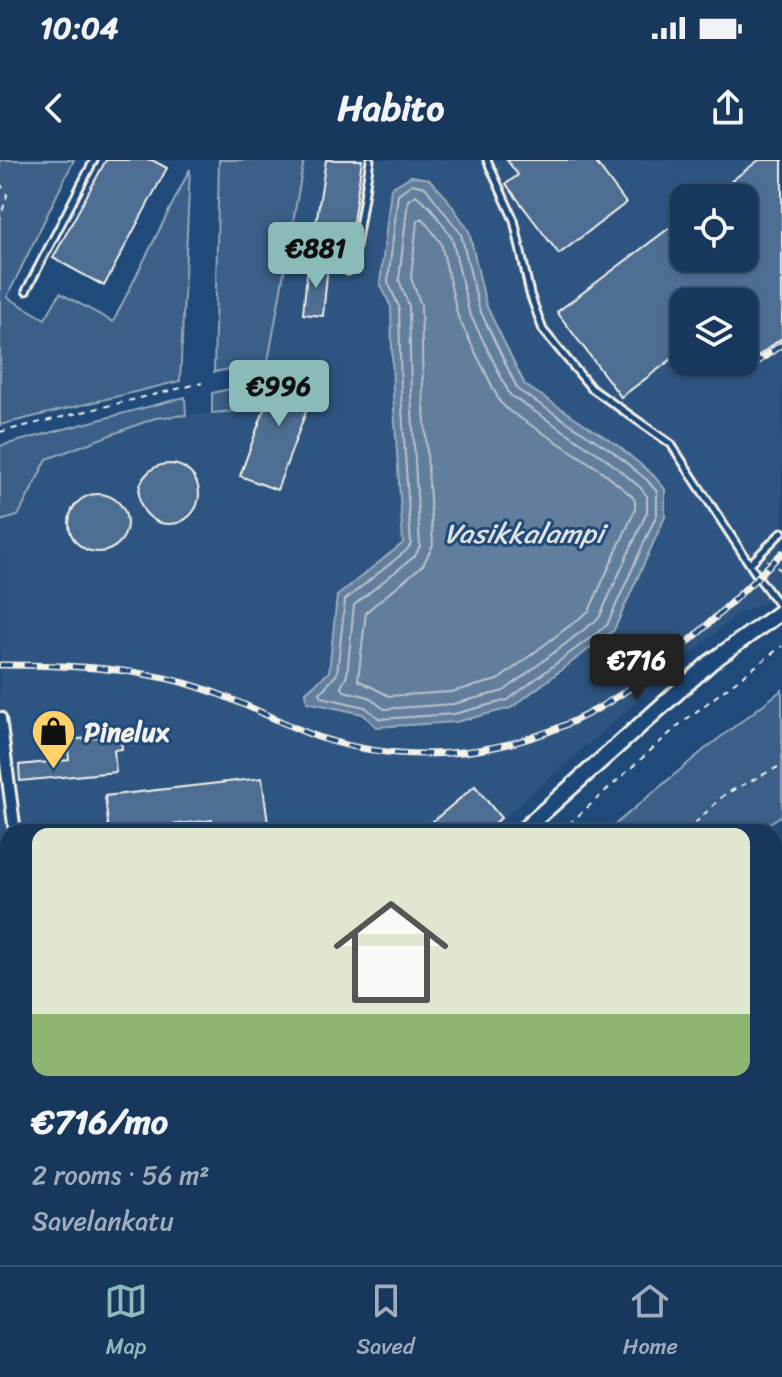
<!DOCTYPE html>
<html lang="en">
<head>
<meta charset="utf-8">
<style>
	:root { --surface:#17385c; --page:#203f62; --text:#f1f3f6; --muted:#9eacbb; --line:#365272; --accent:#8bbbb9 }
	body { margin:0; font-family:Sriracha,sans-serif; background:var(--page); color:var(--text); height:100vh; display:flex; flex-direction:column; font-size:30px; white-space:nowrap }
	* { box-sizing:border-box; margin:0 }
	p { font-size:26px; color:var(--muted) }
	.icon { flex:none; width:44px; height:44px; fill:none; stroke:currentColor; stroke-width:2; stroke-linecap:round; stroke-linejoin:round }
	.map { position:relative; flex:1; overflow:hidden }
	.side { position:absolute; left:0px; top:664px; width:782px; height:442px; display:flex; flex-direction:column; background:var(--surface); border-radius:24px 24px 0 0; box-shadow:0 2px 6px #0004,0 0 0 2px var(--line) }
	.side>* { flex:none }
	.buttons { position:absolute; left:670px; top:24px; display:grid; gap:16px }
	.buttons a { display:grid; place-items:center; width:88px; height:88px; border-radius:16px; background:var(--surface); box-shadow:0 2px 6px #0004,0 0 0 2px var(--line); font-size:40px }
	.price { position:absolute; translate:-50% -68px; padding:0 18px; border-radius:8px; background:var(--accent); color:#111; font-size:26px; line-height:52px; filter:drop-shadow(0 2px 4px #0008) }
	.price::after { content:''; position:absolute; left:50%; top:48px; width:24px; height:18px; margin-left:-12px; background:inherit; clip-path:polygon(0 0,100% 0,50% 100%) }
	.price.on { background:#222; color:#fff }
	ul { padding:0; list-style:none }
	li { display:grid; align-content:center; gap:16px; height:424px; padding:0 32px }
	li span { display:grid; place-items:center; height:248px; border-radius:16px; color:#555 }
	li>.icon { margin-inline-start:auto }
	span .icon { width:144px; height:144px; fill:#fffc; stroke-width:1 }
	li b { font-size:34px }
	.status { display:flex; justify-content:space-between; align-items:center; height:56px; padding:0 40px; background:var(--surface); direction:ltr }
	.status svg { height:22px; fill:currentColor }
	header { display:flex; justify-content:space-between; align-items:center; height:104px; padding:0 32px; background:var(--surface); font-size:36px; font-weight:700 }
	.dock { display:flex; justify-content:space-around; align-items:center; height:112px; border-top:2px solid var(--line); background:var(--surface); font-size:22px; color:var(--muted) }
	.dock a { display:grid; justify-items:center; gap:4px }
	.dock .on { color:var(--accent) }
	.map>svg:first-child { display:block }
	.built { fill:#2d5581; fill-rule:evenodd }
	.green { fill:#3a5f88; stroke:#97a8b8; stroke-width:2 }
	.water { fill:#627e9d; stroke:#9cacbb; stroke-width:2 }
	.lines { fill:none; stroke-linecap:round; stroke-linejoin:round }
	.shore { stroke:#bac3ca; stroke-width:2 }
	.building { fill:#4d6e92; stroke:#f4f1e8; stroke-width:2 }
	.service-casing { stroke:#f4f1e8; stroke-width:11 }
	.minor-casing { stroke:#f4f1e8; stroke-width:16 }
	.secondary-casing { stroke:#f4f1e8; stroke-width:20 }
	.path { stroke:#f4f1e8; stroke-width:2; stroke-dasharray:6 6; stroke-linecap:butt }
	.service { stroke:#1f4a7a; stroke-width:5 }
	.minor { stroke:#1f4a7a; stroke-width:10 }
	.secondary { stroke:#1f4a7a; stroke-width:14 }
	.rail-casing { stroke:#f4f1e8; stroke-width:7 }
	.rail { stroke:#1f4a7a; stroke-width:4; stroke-dasharray:12; stroke-linecap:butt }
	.labels { text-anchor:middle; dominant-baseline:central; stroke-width:6; stroke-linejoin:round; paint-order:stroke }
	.poi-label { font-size:26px; font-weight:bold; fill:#f4f1e8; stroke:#1f4a7a; text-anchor:start }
	.water-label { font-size:28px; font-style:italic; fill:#dee0dd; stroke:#1f4a7a }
</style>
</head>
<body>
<div class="status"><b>10:04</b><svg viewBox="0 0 49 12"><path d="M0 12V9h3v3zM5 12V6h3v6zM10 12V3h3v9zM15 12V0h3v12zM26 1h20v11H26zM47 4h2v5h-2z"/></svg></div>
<header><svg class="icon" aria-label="back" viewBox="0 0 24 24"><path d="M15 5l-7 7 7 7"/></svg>Habito<svg class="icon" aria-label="share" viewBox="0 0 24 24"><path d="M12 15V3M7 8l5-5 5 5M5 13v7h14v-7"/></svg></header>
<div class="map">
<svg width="782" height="1105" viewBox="0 0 782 1105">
	<rect width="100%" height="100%" fill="#1f4a7a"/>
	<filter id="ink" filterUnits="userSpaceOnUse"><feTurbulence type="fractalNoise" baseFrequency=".0125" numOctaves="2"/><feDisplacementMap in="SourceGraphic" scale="16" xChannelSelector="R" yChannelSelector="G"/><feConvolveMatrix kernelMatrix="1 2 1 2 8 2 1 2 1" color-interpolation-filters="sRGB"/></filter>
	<g filter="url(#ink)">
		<path class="built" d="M304,0h478v435l-46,20 -249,217h-479v352l-8,-7v-656l18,-5 29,-57 108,-41 105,-9zM684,38h60v60h-60zM684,142h60v60h-60z"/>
		<g class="green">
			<polygon points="0,0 74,0 7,137 45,159 60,133 113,162 190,9 180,221 0,265"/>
			<polygon points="219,0 304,0 268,202 214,212"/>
			<polygon points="265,221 260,249 212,253 212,233"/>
			<polygon points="185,237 186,255 155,258 47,299 18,356 0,361 0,286"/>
			<polygon points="782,530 782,655 756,672 606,672 705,589"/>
			<polygon points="782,963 782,1105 774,1090 774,980"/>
			<polygon points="429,1098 526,1098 540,1101 539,1105 420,1105"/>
		</g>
		<polygon class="water" points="411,16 429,19 446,37 469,71 486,145 525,225 617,285 653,315 665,329 665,357 614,470 511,548 456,562 376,567 363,554 307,542 306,532 329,512 337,436 403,383 393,233 391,147 380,123 391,28"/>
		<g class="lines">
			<g class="shore">
				<polygon points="412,24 425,27 461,74 479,148 518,230 612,291 647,320 657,332 657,354 607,465 508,540 454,554 380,559 365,547 322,537 320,533 337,514 345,440 407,390 411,384 401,233 399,147 388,122 398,34"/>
				<polygon points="416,35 431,48 452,78 469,152 510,235 606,299 640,327 647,336 647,352 599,458 504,531 453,544 384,549 369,537 344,531 341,527 347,515 354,445 415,396 420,386 411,233 409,146 399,120 408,40"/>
				<polygon points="422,58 441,83 458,157 500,242 509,251 599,309 632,336 635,341 635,350 589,451 498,520 451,532 389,536 358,520 366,452 423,405 433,385 423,232 421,145 411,118 417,61"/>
			</g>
		</g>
		<g class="building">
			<polygon points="106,0 152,0 167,8 104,126 53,98"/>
			<polygon points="326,0 362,0 351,76 315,70"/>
			<polygon points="507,0 594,0 626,43 559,94 506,24 518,15"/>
			<polygon points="759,0 782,0 782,178 758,196 744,177 744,142 684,142 684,190 621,237 557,152 684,57 684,98 744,98 744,38 709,38"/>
			<polygon points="308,103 328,105 323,156 303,154"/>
			<polygon points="280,206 318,219 277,330 240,316"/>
			<circle cx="169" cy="334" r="30"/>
			<circle cx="98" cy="363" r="29"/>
			<polygon points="121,575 122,589 114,590 116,612 20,621 19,605 69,600 67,580"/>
			<polygon points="262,618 269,672 214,672 212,660 109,672 105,636"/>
			<polygon points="475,626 501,658 484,672 420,672"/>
		</g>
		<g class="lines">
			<defs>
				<g id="service">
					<polyline points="487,0 514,60 530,134 543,170 591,228 671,284 758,417 781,448"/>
					<polyline points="348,111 356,86 370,0"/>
					<polyline points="26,131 94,0"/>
					<polyline points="750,404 782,372"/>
					<polyline points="0,924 8,917"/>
				</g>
				<g id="minor">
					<polyline points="0,558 15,672"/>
					<polyline points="0,735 8,726"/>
					<polyline points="774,765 782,756"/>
					<polyline points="284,1105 294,1098"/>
					<polyline points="623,1105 626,1098"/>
				</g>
				<g id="secondary">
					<polyline points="521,672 711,502 782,451"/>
					<polyline points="0,1064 8,1072"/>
					<polyline points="0,1094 8,1089"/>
					<polyline points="13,1098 23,1105"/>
					<polyline points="49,1098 59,1105"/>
				</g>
			</defs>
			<use href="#service" class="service-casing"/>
			<use href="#minor" class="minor-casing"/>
			<use href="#secondary" class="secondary-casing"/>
			<g class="path">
				<polyline points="0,23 7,35 0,60"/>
				<polyline points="0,272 202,223"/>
				<polyline points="767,400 782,411"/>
				<polyline points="560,672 680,564 782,486"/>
				<polyline points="686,672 725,634 782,605"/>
				<polyline points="774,804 782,808"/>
				<polyline points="0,944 6,939 8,941"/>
				<polyline points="0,1037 8,1041"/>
				<polyline points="125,1098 138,1105"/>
			</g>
			<use href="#service" class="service"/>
			<use href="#minor" class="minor"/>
			<use href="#secondary" class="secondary"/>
			<defs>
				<g id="rail">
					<polyline points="752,206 782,184"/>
					<path d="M0,505c69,0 144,2 210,26 38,13 73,34 111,47 91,29 193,18 276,-29 68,-39 129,-101 185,-156"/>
				</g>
			</defs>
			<use href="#rail" class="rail-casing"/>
			<use href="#rail" class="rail"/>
		</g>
	</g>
	<defs>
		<symbol id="shop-pin" viewBox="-11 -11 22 30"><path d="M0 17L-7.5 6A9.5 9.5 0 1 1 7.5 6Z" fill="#ffd166" stroke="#1f4a7a"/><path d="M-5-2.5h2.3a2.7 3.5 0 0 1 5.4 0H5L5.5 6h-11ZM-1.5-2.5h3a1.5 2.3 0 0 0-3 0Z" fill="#111"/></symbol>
	</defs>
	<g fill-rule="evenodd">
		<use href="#shop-pin" x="28" y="546" width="51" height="69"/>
	</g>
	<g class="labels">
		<g class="poi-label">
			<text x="84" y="572">Pinelux</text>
		</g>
		<g class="water-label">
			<text x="524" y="373">Vasikkalampi</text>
		</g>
	</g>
</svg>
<div class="buttons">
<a><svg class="icon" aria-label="locate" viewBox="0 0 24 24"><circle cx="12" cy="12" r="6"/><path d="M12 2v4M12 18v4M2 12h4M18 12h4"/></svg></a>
<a><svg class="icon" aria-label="layers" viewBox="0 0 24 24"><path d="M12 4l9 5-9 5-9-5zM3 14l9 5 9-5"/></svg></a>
</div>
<b class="price" style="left:316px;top:130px">€881</b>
<b class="price" style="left:279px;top:268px">€996</b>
<b class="price on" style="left:637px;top:542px">€716</b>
<section class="side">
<ul>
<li><span style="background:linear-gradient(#dfe7d0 75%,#8fb573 0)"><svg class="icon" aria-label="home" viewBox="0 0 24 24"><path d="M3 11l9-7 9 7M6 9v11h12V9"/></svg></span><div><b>€716/mo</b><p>2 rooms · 56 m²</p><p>Savelankatu</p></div></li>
</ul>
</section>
</div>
<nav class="dock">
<a class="on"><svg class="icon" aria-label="map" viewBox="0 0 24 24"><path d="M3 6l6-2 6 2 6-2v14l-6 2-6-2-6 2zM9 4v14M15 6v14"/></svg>Map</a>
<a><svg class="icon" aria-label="saved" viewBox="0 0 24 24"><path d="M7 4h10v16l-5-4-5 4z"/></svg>Saved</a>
<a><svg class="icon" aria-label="home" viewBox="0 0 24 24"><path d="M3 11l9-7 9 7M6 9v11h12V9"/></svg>Home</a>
</nav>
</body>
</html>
